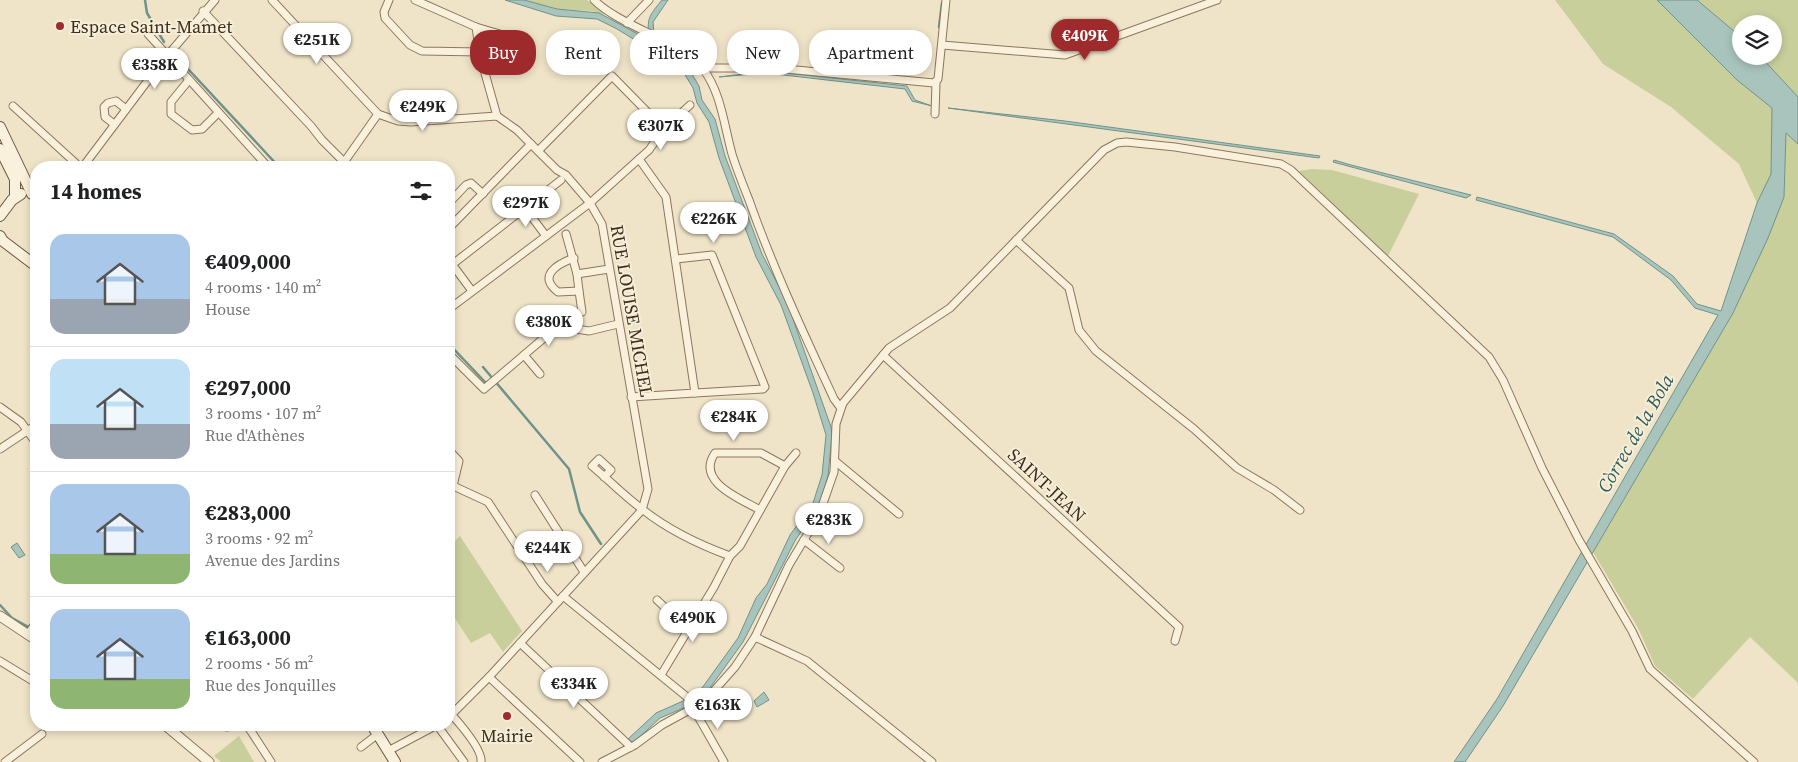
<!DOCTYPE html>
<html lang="en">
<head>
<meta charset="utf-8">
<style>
	:root { --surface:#fff; --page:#f6f6f6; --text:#202124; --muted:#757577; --line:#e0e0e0; --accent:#9e2a2b }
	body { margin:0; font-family:"Source Serif 4",serif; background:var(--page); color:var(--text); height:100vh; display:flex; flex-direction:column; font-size:19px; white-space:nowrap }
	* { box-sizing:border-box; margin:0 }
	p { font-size:16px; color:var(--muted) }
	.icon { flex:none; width:28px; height:28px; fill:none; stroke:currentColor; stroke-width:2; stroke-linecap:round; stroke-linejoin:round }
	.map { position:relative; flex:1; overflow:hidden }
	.drawer { position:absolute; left:30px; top:161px; width:425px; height:570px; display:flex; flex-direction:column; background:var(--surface); border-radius:20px; box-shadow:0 2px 8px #0003 }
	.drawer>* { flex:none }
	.top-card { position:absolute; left:470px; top:30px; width:475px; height:45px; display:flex; gap:10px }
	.fabs { position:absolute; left:1732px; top:15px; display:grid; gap:10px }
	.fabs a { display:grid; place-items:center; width:50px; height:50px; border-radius:50%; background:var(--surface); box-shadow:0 2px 8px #0003; font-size:25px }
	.price { position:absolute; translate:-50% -42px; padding:0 11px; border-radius:18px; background:#fff; color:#222; font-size:16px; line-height:32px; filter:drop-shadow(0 1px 2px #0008) }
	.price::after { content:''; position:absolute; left:50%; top:30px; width:15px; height:11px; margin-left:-8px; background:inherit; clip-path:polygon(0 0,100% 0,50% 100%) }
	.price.active { background:var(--accent); color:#fff }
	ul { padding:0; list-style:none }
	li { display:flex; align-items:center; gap:15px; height:125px; padding:0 20px }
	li+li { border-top:1px solid var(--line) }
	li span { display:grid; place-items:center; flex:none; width:140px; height:100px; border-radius:15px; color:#555 }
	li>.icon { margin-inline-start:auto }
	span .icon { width:60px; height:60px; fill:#fffc; stroke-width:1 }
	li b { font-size:21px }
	h2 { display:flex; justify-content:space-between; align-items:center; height:60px; padding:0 20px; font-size:21px }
	.pill { padding:0 18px; border-radius:20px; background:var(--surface); box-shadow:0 2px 8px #0003; font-size:18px; line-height:45px }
	.pill.active { background:var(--accent); color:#fff }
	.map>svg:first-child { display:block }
	.green { fill:#c9cf9b }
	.water { fill:#a9c4bc; stroke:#6f938a }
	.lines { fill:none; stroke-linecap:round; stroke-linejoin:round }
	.stream { stroke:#6f938a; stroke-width:2.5 }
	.minor-casing { stroke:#8d765c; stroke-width:9 }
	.tertiary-casing { stroke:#8d765c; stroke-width:11 }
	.secondary-casing { stroke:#6f573f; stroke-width:12 }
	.minor { stroke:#faf1dc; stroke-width:7 }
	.tertiary { stroke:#faf1dc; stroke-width:9 }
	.secondary { stroke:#faf1dc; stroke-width:10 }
	.poi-dot { fill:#9e2a2b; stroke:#f7eed8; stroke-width:2 }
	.labels { text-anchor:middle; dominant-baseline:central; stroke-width:4; stroke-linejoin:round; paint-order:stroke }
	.poi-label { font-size:18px; fill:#3d2e20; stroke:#f7eed8; text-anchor:start }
	.street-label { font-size:18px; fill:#3d2e20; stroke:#f7eed8 }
	.water-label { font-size:19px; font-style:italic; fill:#2f5d5a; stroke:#f7eed8 }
</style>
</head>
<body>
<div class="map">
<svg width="1798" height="762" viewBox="0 0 1798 762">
	<rect width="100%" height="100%" fill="#f0e4c8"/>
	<g class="green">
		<polygon points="524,0 587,0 605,15 592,11 557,9"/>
		<polygon points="1555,0 1657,0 1737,80 1772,108 1771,174 1757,203 1739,164 1671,107 1603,64"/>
		<polygon points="1697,0 1798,0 1798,97 1760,56 1774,56 1774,24 1741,24 1741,37"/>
		<polygon points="1786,133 1798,144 1798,686 1797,682 1750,637 1693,699 1655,666 1638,628 1593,552 1733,313 1784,197"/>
		<polygon points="1312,169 1332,170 1419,194 1388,256 1299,171"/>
		<polygon points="460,536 522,631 503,652 490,633 471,643 449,609 449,547"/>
		<polygon points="239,736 254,762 221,762 214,756"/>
	</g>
	<g class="water">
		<path d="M505,0h19l33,9 42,4 50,27c-2,-22 -1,-23 13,-40h6l-15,22 2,22 19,14 11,4 14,24 3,14 13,19 10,37 37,98 25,48 44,125 1,8 -4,41 -9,30 -23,33 -53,103 -36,50 -21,15 -26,11 -27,25 -5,-4 28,-26 27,-12 19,-13 36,-50 18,-40 11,-14 23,-49 23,-32 9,-28 4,-40 -13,-42 -32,-88 -25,-48 -37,-99 -10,-36 -12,-19 -4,-15 -12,-20 -64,-39 -20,-10 -41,-3z"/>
		<polygon points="1657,0 1697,0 1741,37 1741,56 1760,56 1798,97 1798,144 1786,133 1784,197 1768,238 1733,313 1503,706 1465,762 1454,762 1497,699 1718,315 1695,308 1671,280 1613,237 1476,200 1477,197 1614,234 1673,276 1697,304 1721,311 1757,203 1771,174 1772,108 1737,80"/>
		<polygon points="766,71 907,86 915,100 932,106 912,101 905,89 766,73 719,77"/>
		<polygon points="948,108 1065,121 1320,156 1319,158"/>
		<polygon points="1334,160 1351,165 1471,195 1466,198 1333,162"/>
		<polygon points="17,543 25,555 19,558 11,547"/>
		<polygon points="764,692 769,700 757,707 754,701"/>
	</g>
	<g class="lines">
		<g class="stream">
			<polyline points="145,0 147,13 164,42"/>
			<polyline points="939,27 942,3"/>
			<polyline points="176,56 280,168"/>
			<polyline points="449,344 485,382"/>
			<polyline points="483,367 569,469 580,512 601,544"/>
			<polyline points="0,605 12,618 36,631"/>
		</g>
		<defs>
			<g id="minor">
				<polyline points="272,0 378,114 398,121 411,122 497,116 517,130 557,170 566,175 590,203 602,224 648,489 642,510 489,677 449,717"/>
				<polyline points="389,0 384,12 385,18 410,45 422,51 480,52"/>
				<polyline points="415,0 476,27 503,35 504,38 481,59 497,116"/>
				<path d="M594,0c29,28 86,40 109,69 18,23 21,56 29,85 5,16 11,31 17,46 24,68 55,134 85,199l6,8"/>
				<polyline points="203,11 311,126 322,140 350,168"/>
				<polyline points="627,23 649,0"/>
				<polyline points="476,27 480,56"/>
				<polyline points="148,34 269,168"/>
				<polyline points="942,45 1065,55 1217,0"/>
				<polyline points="702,68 775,68 934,83 938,79 946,0"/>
				<polyline points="189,80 171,102 171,114 192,130 202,129 218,113"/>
				<polyline points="13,106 81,168"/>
				<polyline points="935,114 936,82"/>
				<polyline points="114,124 105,117 104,107 108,103 116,101 126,109"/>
				<polyline points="538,151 612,76 664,129"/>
				<polyline points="82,168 161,63 215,0"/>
				<polyline points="340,168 378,114"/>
				<polyline points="449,203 466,185 471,183 483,194"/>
				<polyline points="525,208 546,236"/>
				<polyline points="449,228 531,144"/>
				<polyline points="566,234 577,274 609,269"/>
				<polyline points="1016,240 1069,288 1079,330 1096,351 1194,429 1237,468 1274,490 1300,510"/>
				<path d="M574,258c-17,6 -37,18 -16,34l21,-1 -2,-17"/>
				<polyline points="676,259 712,255 765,387 763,389 695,393"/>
				<polyline points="452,264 472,291"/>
				<polyline points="449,267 561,180"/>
				<polyline points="579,291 582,312"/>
				<polyline points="449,309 590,203 649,150 664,129 690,105"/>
				<polyline points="449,354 484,389 558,326 589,331 618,324"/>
				<polyline points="524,355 540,374"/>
				<polyline points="883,355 1179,627 1175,641"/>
				<polyline points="631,397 695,393 666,197 639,159"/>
				<polyline points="0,407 21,422 36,443"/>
				<polyline points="0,449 36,425"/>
				<polyline points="449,450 459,461 453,486 449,491"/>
				<polyline points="835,461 899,514"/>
				<path d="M604,477l7,-7 -12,-11 -7,7c17,14 32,30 50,43 25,20 58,36 88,47l10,-10 45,-80 11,-13"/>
				<polyline points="449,484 488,502 542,584 558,602"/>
				<polyline points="535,495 584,572"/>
				<path d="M760,510c-19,-11 -65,-28 -45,-57h46l24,13"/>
				<polyline points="804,540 840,568"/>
				<polyline points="563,596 687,697 724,762"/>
				<polyline points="657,600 688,629"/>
				<polyline points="27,635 36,623"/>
				<polyline points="755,637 807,661 932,762"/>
				<polyline points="520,643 631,747"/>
				<polyline points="0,661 36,683"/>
				<polyline points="661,675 714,587 730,556"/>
				<polyline points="489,677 580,762"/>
				<path d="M452,715c8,9 31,35 29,47"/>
				<polyline points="247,725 271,762"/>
				<polyline points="437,725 464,762"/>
				<polyline points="331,726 334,725"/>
				<polyline points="227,727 231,725"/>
				<polyline points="361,747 378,734"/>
				<polyline points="388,751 437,725"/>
				<polyline points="5,762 42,734"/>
				<polyline points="602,762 635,745 662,725 704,702 735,667 755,637 789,565 819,515 834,472 836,424 843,403 889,348 950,308 1104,150 1117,143 1126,142 1175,147 1281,164 1291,170 1489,357 1503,380 1542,468 1579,540 1632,631 1650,669 1754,762"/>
			</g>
			<g id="tertiary">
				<polyline points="0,616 36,640"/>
				<polyline points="165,725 209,762"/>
			</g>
			<g id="secondary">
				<polyline points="0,127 32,194"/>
				<polyline points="0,149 15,179 15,196"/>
				<polyline points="0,216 12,200 21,194"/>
				<polyline points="0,236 3,241 36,266"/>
				<polyline points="372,725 395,762"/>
			</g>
		</defs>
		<use href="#minor" class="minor-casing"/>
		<use href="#tertiary" class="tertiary-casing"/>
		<use href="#secondary" class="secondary-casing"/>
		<use href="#minor" class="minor"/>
		<use href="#tertiary" class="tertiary"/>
		<use href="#secondary" class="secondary"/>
	</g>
	<g class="poi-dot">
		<circle cx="60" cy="26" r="5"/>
		<circle cx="507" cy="716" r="5"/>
	</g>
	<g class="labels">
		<g class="poi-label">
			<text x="70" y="26">Espace Saint-Mamet</text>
			<text x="507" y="735" text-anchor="middle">Mairie</text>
		</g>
		<g class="street-label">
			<text transform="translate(632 311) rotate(80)">RUE LOUISE MICHEL</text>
			<text transform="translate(1047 485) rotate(43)">SAINT-JEAN</text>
		</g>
		<g class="water-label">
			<text transform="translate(1635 433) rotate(-60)">Còrrec de la Bola</text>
		</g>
	</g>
</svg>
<div class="fabs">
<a><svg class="icon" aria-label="layers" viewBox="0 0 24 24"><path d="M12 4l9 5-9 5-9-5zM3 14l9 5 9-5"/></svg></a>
</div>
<b class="price active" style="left:1085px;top:61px">€409K</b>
<b class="price" style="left:317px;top:65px">€251K</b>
<b class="price" style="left:155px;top:90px">€358K</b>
<b class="price" style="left:423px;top:132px">€249K</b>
<b class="price" style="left:661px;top:151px">€307K</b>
<b class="price" style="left:526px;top:228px">€297K</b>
<b class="price" style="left:714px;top:244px">€226K</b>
<b class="price" style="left:549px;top:347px">€380K</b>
<b class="price" style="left:734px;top:442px">€284K</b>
<b class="price" style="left:829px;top:545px">€283K</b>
<b class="price" style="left:548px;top:573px">€244K</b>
<b class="price" style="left:693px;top:643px">€490K</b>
<b class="price" style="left:574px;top:709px">€334K</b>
<b class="price" style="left:718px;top:730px">€163K</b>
<div class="top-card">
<a class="pill active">Buy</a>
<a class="pill">Rent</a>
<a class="pill">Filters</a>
<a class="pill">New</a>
<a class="pill">Apartment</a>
</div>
<section class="drawer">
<h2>14 homes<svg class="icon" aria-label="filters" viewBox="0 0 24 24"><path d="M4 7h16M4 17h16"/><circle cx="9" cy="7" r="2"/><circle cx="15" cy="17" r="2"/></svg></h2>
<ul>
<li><span style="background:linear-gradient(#a9c7e8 65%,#9aa5b1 0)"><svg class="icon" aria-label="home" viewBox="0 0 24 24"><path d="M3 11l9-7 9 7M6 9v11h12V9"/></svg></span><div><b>€409,000</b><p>4 rooms · 140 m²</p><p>House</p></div></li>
<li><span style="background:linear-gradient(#bfe0f5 65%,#9aa5b1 0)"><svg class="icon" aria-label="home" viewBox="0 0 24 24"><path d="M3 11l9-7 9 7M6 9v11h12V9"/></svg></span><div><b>€297,000</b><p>3 rooms · 107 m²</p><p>Rue d'Athènes</p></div></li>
<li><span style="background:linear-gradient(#a9c7e8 70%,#8fb573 0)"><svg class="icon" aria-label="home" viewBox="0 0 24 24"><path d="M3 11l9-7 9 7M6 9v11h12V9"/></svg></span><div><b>€283,000</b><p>3 rooms · 92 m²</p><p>Avenue des Jardins</p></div></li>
<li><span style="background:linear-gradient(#a9c7e8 70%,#8fb573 0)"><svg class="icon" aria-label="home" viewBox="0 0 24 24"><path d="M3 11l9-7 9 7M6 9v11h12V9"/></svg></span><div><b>€163,000</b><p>2 rooms · 56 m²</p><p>Rue des Jonquilles</p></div></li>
</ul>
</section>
</div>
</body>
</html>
